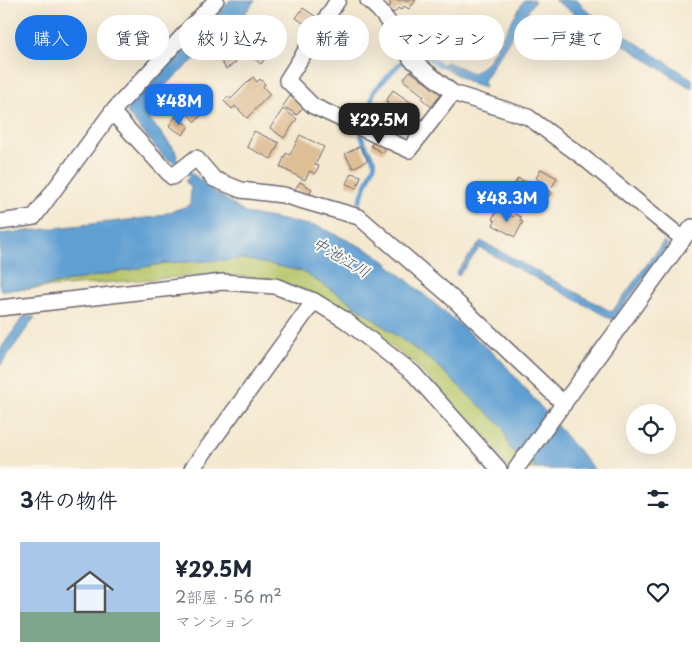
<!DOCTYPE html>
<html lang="ja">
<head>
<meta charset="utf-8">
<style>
	:root { --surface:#fff; --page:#f2f2f3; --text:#1f2937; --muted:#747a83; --accent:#1a73e8 }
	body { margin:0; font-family:"Playpen Sans","Klee One",sans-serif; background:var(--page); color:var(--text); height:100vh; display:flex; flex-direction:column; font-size:19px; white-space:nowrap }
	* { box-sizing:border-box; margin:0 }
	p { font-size:16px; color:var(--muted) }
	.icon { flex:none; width:28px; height:28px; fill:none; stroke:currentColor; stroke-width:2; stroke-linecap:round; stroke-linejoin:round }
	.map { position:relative; height:469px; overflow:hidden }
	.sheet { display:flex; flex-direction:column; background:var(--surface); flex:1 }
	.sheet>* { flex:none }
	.top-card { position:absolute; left:15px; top:15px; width:662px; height:45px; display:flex; gap:10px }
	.controls { position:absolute; left:626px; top:404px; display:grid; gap:10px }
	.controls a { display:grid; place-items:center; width:50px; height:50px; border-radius:50%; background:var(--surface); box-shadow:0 5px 20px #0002; font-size:25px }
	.price { position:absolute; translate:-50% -42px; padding:0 11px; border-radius:10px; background:var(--accent); color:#fff; font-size:16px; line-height:32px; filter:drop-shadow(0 1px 2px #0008) }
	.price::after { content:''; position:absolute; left:50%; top:30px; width:15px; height:11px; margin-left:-8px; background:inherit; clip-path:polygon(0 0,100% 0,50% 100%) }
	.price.selected { background:#222; color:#fff }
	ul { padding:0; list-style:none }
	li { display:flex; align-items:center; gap:15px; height:125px; padding:0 20px }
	li span { display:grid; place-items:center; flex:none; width:140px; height:100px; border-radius:0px; color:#555 }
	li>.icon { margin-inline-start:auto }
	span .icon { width:60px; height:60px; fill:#fffc; stroke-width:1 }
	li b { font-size:21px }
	h2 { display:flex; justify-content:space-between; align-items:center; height:60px; padding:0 20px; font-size:21px }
	.tag { padding:0 18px; border-radius:22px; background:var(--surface); box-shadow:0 5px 20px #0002; font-size:18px; line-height:45px }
	.tag.selected { background:var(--accent); color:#fff }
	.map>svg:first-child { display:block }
	.green { fill:#b6c567; stroke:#6c7451 }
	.water { fill:#5f9fd2; stroke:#406086 }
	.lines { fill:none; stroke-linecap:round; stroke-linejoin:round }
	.stream { stroke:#5f9fd2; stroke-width:4.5 }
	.building { fill:#debe95 }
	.minor-casing { stroke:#6c676f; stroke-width:18 }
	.minor { stroke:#fff; stroke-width:15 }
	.labels { text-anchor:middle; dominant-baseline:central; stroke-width:4; stroke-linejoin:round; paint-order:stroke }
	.water-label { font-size:16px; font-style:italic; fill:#3d5a7f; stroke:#fbf7ec }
</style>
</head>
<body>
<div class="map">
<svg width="692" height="469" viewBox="0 0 692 469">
	<rect width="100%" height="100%" fill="#fbf7ec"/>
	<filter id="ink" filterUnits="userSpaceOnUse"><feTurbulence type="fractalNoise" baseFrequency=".02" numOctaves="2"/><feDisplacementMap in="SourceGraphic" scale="10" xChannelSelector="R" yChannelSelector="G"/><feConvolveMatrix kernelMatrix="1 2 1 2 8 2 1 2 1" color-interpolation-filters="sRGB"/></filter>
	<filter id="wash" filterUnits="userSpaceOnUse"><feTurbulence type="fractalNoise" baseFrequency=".0096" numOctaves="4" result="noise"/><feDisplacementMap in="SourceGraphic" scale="20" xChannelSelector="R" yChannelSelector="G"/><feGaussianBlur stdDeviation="1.12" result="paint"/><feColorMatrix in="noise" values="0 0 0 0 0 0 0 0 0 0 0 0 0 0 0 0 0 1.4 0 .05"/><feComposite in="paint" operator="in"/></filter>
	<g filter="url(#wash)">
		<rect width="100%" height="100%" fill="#f4e8cf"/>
		<polygon class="green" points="244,259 301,271 346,299 433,362 503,427 510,449 539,469 509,469 481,434 415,364 332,301 275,279 213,274 28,289 166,263"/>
		<g class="water">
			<polygon points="230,0 255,0 224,42 206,49 154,95 148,117 175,150 177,157 173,162 164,157 127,113 129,105 207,27"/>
			<polygon points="524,0 535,0 483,81 485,88 474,85 440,65 447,62 473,73 487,63"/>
			<polygon points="554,0 578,0 587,11 692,79 692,89"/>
			<polygon points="193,174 211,189 245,213 320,227 376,254 499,358 594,469 539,469 510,449 503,427 433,362 346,299 301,271 244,259 166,263 28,289 0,290 0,234 155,217 190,205 191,187 185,181"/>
			<polygon points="481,241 612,312 664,241 668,245 613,320 480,248 458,276 456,273"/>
			<polygon points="23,317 35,317 0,366 0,350"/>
		</g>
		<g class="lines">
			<g class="stream">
				<polyline points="414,49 440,65"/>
				<polyline points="365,123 374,91 403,60"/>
				<polyline points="175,160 195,179"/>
				<polyline points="359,202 375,163 361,136"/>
			</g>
		</g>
		<g id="blocks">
			<g class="building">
				<polygon points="389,0 416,0 409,9 404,6 401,10 398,8 394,13 388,9 391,4 388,1"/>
				<polygon points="303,8 318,18 311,28 296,18"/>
				<polygon points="262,21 282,35 277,42 280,44 275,52 272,49 261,64 242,50 244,46 240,43 246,35 250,38"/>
				<polygon points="427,33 438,41 432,50 421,41"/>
				<polygon points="227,48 236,62 226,69 217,55"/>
				<polygon points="410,71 443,96 434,109 422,99 424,96 403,80"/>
				<polygon points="253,77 257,82 260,79 265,84 263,87 270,94 247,118 235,106 232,109 224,101 228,96 231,99"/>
				<polygon points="393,90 413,104 410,108 413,110 408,116 405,114 396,127 387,121 381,129 369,121 376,112 380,115 388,103 386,101"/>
				<polygon points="198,92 212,104 195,122 182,109"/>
				<polygon points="290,96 304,106 297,115 283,106"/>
				<polygon points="283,109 297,119 284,138 270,128"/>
				<polygon points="175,117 189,126 183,135 169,126"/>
				<polygon points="254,131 279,143 271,159 247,147"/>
				<polygon points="300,135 324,147 315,165 319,166 315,174 310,171 305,180 280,167 286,153 290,155"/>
				<polygon points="375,138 388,145 383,153 371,146"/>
				<polygon points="360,146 368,160 353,168 345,154"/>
				<polygon points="541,169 557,178 552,187 536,178"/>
				<polygon points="351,173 361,176 357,188 346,184"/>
				<polygon points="518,178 539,189 540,186 551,192 548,197 544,196 538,208 533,206 530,213 515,205 513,209 504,205"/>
				<polygon points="300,182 312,189 308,197 295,189"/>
				<polygon points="498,209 513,217 515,214 521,217 520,221 523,222 515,237 493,225 495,221 492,219"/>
			</g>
		</g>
	</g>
	<g filter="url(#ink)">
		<use href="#blocks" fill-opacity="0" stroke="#6c676f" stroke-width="1"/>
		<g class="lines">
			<defs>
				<g id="minor">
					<polyline points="338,0 287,80 313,106 409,150 453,93"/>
					<polyline points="368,0 379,10 398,34 411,59 453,93 528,117 584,158 683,239"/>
					<polyline points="112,112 172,177 196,158 214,179 241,190 283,195 359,217 449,295 564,404"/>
					<polyline points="0,222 34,217 112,112 216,0"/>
					<polyline points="0,308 223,282 275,286 314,301 345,320 413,373 499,469"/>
					<polyline points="192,469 314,301"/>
					<polyline points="516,469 692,227"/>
				</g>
			</defs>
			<use href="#minor" class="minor-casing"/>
			<use href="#minor" class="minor"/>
		</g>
	</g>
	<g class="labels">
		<g class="water-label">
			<text transform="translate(342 256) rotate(31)">中池江川</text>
		</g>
	</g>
</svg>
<div class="controls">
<a><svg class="icon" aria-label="locate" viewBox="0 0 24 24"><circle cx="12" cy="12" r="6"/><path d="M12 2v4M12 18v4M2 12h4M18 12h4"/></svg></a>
</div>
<b class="price" style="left:179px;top:126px">¥48M</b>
<b class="price selected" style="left:379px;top:145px">¥29.5M</b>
<b class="price" style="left:507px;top:223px">¥48.3M</b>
<div class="top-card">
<a class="tag selected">購入</a>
<a class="tag">賃貸</a>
<a class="tag">絞り込み</a>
<a class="tag">新着</a>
<a class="tag">マンション</a>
<a class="tag">一戸建て</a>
</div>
</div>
<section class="sheet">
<h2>3件の物件<svg class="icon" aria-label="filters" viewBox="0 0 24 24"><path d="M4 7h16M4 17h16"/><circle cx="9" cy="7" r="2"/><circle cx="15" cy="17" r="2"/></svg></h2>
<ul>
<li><span style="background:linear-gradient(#a9c7e8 70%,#7fa58c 0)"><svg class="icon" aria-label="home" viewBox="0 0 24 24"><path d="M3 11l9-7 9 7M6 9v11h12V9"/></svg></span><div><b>¥29.5M</b><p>2部屋 · 56 m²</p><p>マンション</p></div><svg class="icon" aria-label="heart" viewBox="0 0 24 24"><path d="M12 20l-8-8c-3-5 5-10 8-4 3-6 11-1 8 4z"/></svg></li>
</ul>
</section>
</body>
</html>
